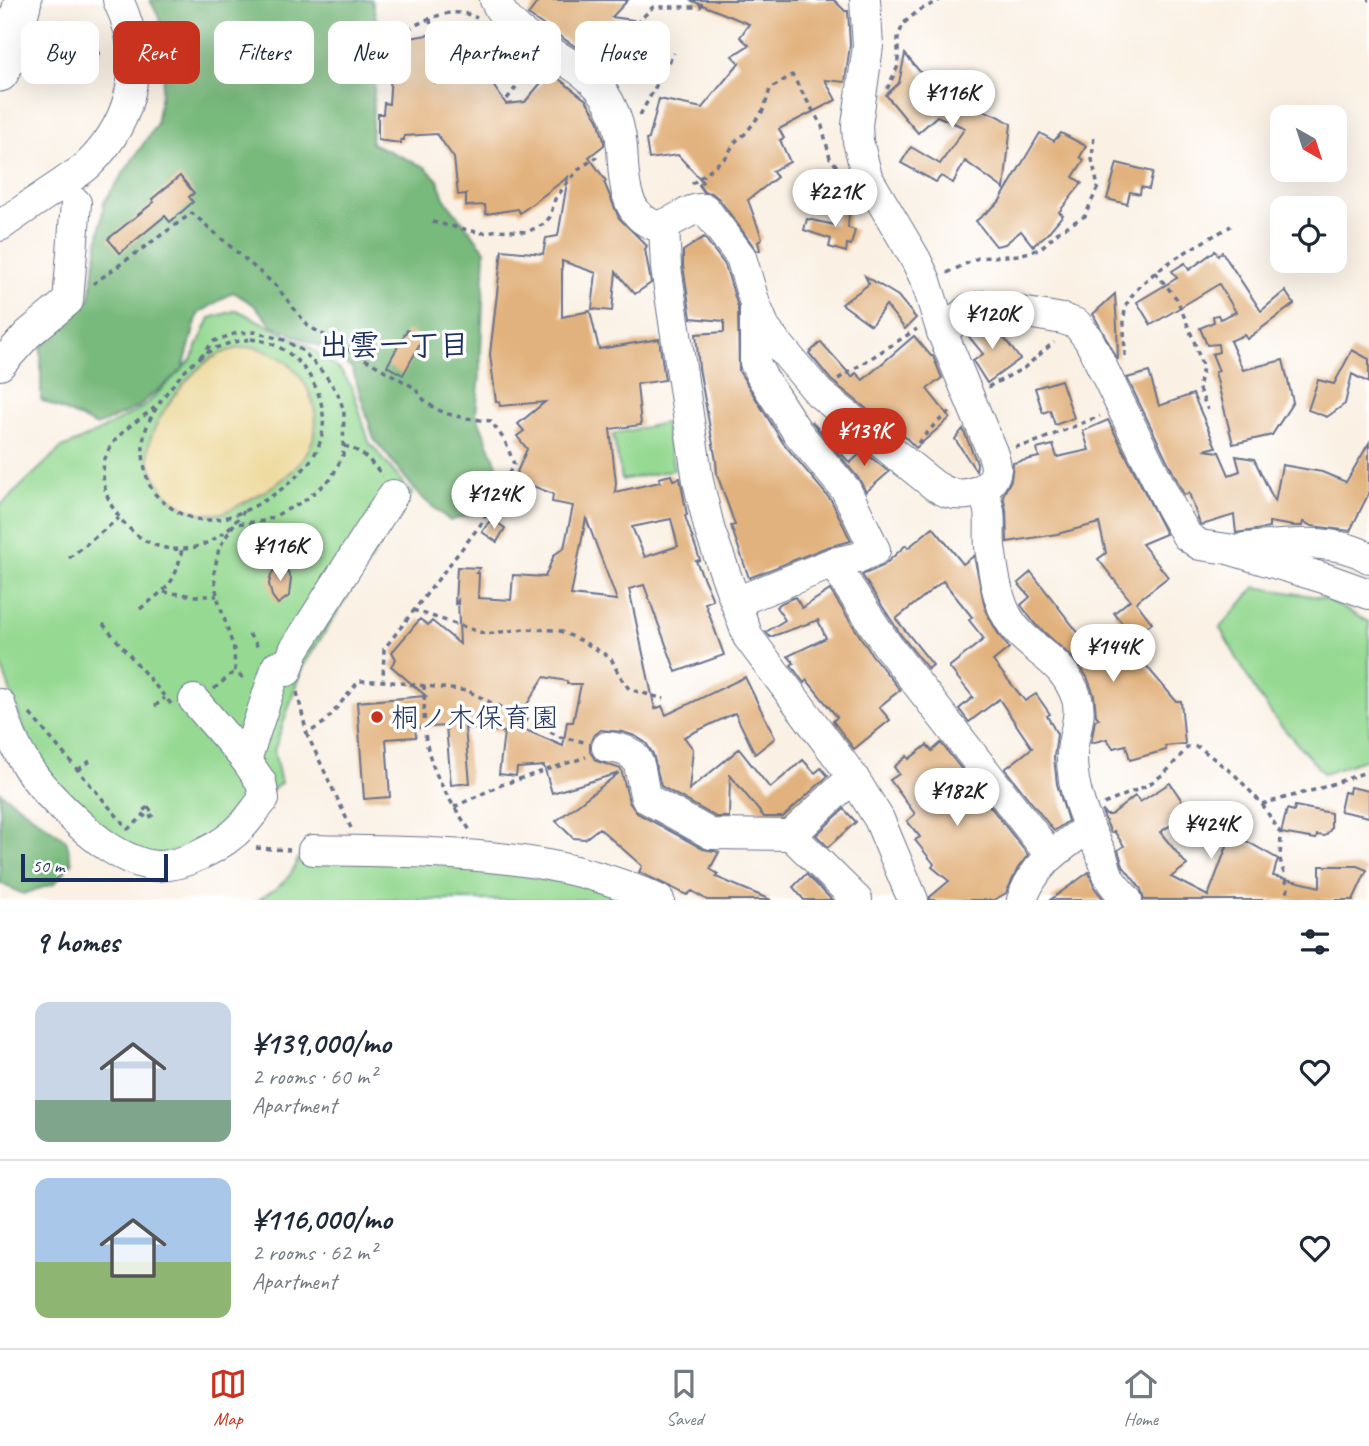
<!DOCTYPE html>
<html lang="en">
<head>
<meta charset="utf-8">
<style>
	:root { --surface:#fff; --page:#f2f2f3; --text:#1f2937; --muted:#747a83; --line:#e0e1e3; --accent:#c8321e }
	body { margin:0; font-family:Caveat,"Klee One",sans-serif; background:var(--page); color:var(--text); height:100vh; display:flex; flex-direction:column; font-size:26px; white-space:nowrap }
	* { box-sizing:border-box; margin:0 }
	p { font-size:23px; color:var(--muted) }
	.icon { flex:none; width:38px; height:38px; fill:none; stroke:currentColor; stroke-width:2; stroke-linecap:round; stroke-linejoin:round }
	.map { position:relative; height:900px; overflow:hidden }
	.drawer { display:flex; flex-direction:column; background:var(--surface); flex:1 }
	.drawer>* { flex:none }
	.banner { position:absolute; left:21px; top:21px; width:700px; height:63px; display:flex; gap:14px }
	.needle { width:46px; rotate:141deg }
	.buttons { position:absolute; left:1270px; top:105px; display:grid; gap:14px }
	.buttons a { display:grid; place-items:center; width:77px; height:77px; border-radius:14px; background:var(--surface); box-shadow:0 7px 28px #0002; font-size:35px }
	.scale { position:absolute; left:21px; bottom:18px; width:147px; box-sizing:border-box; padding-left:7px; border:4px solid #1b2f5e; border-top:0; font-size:19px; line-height:24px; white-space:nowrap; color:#1b2f5e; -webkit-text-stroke:5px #fff; paint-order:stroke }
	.price { position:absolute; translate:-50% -60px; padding:0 16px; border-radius:24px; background:#fff; color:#222; font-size:23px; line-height:46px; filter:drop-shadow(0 2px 4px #0008) }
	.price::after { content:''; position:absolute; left:50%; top:42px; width:21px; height:16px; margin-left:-10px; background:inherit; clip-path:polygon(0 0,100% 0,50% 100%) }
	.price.on { background:var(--accent); color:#fff }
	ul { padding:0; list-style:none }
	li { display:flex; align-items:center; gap:21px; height:175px; padding:0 35px }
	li+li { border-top:2px solid var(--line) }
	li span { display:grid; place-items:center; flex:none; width:196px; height:140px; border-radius:14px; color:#555 }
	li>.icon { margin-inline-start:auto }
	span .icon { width:84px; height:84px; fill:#fffc; stroke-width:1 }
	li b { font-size:30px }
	h2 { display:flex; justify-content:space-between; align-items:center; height:84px; padding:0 35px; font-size:30px }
	.tag { padding:0 24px; border-radius:14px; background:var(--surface); box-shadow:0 7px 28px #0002; font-size:24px; line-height:63px }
	.tag.on { background:var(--accent); color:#fff }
	.menu { display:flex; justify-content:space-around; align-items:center; height:98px; border-top:2px solid var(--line); background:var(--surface); font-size:19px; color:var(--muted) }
	.menu a { display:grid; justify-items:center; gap:4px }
	.menu .on { color:var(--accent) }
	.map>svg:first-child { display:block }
	.green { fill:#95d992; stroke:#588478; stroke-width:2 }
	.forest { fill:#78b97c; stroke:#4a746d; stroke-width:2 }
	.sand { fill:#eeda9e; stroke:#84847e; stroke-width:2 }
	.building { fill:#e2b27e; fill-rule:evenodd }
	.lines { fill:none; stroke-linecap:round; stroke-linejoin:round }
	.minor-casing { stroke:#69738d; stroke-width:32 }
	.major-casing { stroke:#69738d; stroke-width:39 }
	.path { stroke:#69738d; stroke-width:3.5; stroke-dasharray:5 5; stroke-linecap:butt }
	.minor { stroke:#fff; stroke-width:30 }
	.major { stroke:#fff; stroke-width:37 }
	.poi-dot { fill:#c8321e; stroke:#fff; stroke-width:2.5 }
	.labels { text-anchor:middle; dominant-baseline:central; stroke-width:7; stroke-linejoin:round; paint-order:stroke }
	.poi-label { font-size:28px; fill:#1b2f5e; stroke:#fff; text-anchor:start }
	.neighbourhood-label { font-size:30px; font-weight:bold; fill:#1b2f5e; stroke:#fff }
</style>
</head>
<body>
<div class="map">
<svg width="1369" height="900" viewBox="0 0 1369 900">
	<rect width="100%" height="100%" fill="#fff"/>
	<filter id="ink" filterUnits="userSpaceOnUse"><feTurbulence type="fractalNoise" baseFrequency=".0143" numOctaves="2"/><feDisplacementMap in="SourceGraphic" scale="14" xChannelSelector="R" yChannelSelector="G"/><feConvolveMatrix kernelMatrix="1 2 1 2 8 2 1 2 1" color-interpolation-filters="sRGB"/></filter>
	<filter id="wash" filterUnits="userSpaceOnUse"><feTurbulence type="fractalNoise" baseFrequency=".00686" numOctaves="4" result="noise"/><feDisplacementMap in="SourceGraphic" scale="28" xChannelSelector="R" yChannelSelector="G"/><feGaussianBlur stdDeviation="1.57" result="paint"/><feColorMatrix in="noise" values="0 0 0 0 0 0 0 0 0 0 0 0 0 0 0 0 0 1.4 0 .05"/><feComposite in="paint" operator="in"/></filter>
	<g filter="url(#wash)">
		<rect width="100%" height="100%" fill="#faf0e3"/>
		<g class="green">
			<polygon points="237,310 307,345 341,371 352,387 369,442 412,494 302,668 274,751 281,783 207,844 151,857 98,828 36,762 0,662 0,506 60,449 98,432 145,406 191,360 210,318"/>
			<polygon points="665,423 674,470 622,480 613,434"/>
			<polygon points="1255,587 1324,598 1369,622 1369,758 1324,774 1277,721 1256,692 1220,628"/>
			<path d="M299,856l124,1 69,5 160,38h-394c23,-15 31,-17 41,-44z"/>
		</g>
		<g class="forest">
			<polygon points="150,0 372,0 378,28 371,143 425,167 438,180 444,198 485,250 480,375 476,413 499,470 483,511 450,521 420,496 374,439 352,368 319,346 272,325 254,305 233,292 198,314 183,369 138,407 97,426 41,400 41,347 90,298 104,202 156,125 164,75 160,19"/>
			<polygon points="0,792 66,840 72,863 54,884 23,894 0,883"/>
		</g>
		<path class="sand" d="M254,347c27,8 43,19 55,45 22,50 -14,84 -55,105 -10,5 -22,13 -33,16 -24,5 -52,-10 -63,-31 -6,-10 -11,-24 -9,-36 4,-27 44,-80 69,-91 12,-6 23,-7 36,-8z"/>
		<g id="blocks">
			<g class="building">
				<polygon points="539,0 628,0 612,17 633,20 595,57 615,60 615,79 594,59 528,15"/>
				<polygon points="690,0 834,0 845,11 848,11 850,45 845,82 825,80 836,100 779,129 784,138 780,140 790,162 772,171 777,177 748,200 762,238 758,242 760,250 757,251 719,199 712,193 704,192 699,185 703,182 678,155 649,159 646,140 649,139 659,99 702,108 739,63 732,56 749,45 740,37 749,24"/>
				<path d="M455,28l2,31 16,-3 33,48 19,-2 25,-30 36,28 12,19 6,22v4l-15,12 17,24 -2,1 15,36 28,28 -2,3 6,34 -16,11 -19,-22 -4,39 -20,-2 4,-36 -34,-12v56l28,-6 9,38 60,-10 6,41 -28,4 4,41 -31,4 6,54 -1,9 45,-10 -1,-4 12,-3 2,5 7,-2 7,37 -2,1 15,44 -4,1 17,39 -8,3 19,52 -48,17 -32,-87 -15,4 26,120 7,-3 4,9 79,-38 30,61 -20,16 -20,-41 -51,24 9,12 -4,41 50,-41 31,39 33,-28 12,13 6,-5 7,8 -45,41h-19l-34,-42 -1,42h-13l-55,-31 -8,-32 -7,-11 -11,-7 -12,-4 -22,-2 -8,6 -3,8v8l6,9 25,8 8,33 8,11 66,36 16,3 -9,17 8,5 -2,3 55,23h-64l-15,-9 -5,4 -48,-23 3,-6 -43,-38 -14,11 -12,-1 -17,-17 63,-48 -67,20 -8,-27 -27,2 -1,8 -17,-2 5,-42 -39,-4 5,55 -19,2 -5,-59 -31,2 1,9 -30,2 4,58 -26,2 -7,-97 69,-6 -35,-30 5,-7 -4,-7 28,-33 8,6 4,-4 28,23 -2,-44 -3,5 2,-38 23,1 -4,5h3l-1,25 33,2 2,-25 32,2 9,-22 10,-7 9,-42 -21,-4 1,-8 -25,-10 -6,15 -14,-6 19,-44 -10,-13 7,-5 -6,-7 27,-22 -45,4 -1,-4h-3l-6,-48 12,-104 41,4 3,-16 12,-2 10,-59 -48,36 -2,-4 -32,5 -1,-9 -19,1v-12l-8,1 -4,-37 -17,-24 -33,2v4h-3v3l-23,-3v-26h5l1,-11 5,1 3,-45h15l-3,-20 35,-6v-4zM586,518l31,82 -46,-5zM671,519l7,27 -33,11 -13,-30zM544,677l23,4v3h14l-8,38h-6l-4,24 -49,-21z"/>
				<polygon points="90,41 100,53 84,67 74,56"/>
				<polygon points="905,54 941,97 965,108 967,104 1000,117 1011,124 1004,189 965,161 953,183 941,176 936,182 901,163 911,147 940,164 965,128 937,116 918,133 905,118 886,95 899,83"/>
				<polygon points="1040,133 1054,141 1061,133 1086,146 1080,157 1084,160 1073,177 1082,183 1059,212 1063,215 1047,234 1033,246 1021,231 1005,244 996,246 976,221 999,202"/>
				<polygon points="1117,163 1153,172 1149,189 1141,187 1140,194 1130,192 1127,204 1107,199"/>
				<polygon points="180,176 194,193 189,197 193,202 170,222 165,216 120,253 108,239 154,202 152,199"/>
				<polygon points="844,198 850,200 848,228 855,230 851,245 847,244 846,252 829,247 831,239 804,230 807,219 835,225"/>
				<polygon points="704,237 725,265 738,307 739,371 783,443 831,500 851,541 827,547 749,578 731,526 735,525 717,474 716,461 699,368 696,334 724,332 724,321 691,318 683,266 683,251"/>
				<polygon points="1215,251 1218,255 1222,252 1261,311 1285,291 1294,304 1247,339 1244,335 1230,341 1243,370 1283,360 1293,402 1272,435 1233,444 1215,372 1219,371 1212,354 1219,352 1218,344 1207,345 1200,328 1214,322 1213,316 1218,315 1220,319 1236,312 1219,284 1151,325 1137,302 1177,278 1172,271 1185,263 1189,270"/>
				<polygon points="865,276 898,296 916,318 905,329 886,305 871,325 842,304 869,284"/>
				<polygon points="1115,294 1117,327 1118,360 1093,314"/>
				<polygon points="985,324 994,325 1020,359 987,383 973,361 983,354 967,334 977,325"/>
				<polygon points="407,330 423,339 403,375 387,366"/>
				<polygon points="914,336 931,356 933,356 942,378 927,389 950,418 916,448 902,434 900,436 831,380 809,353 821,342 852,377 856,373 863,380"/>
				<polygon points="1352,350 1369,359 1369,383 1352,374 1345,404 1327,417 1308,410 1318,380 1334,384"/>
				<polygon points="1149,372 1159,406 1193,394 1216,447 1204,450 1219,452 1229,475 1240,471 1236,456 1254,459 1275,502 1282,465 1322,472 1346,482 1369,443 1369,493 1350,531 1312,526 1303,522 1302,526 1294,526 1269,522 1269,528 1236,533 1234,515 1202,525 1200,524 1189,493 1184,495 1127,378"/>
				<polygon points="1061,380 1074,418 1055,425 1050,410 1043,413 1035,388"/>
				<polygon points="1108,420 1166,534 1142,544 1168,577 1136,602 1152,623 1133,637 1114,613 1130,600 1098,559 1106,553 1099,523 1057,534 1007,542 1006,510 1003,495 1011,480 1013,463 1039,457 1037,449 1053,445 1057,457 1089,450 1083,431"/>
				<polygon points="811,421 850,463 863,451 889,472 866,492 859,479"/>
				<polygon points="963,429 977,463 976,471 955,439"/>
				<polygon points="489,522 496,522 505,528 497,542 482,532"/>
				<polygon points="933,527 963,564 974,556 986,612 999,635 1009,648 993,661 1025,701 1036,694 1050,714 1047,716 1057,734 1054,757 1057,784 1068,821 1054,831 1005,769 1032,748 999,699 969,722 959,709 973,697 949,667 984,639 969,620 972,617 943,581 896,619 933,665 928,669 901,635 862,575 883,566 906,545 908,548"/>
				<polygon points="281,559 291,578 289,596 278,604 272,596 269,584 271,575"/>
				<polygon points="1031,572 1080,635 1087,629 1116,664 1132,649 1176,701 1181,701 1185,744 1165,746 1166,750 1130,760 1126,745 1113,748 1107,739 1091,743 1095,720 1099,719 1096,715 1094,695 1087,677 1075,660 1035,624 1021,605 1030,597 1018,583"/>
				<polygon points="830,590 872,655 900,690 879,707 890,720 854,749 833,721 837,717 807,680 804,683 791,665 794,663 788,656 826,638 818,620 770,637 766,632 785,620 776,607 781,603 795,597 802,608"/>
				<polygon points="941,743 1028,855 1018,868 1006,893 994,900 930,900 930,897 949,881 932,867 934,864 915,840 920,837 907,821 915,814 890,780 899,774 894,767 907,756 909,759 927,745 932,751"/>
				<polygon points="1170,783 1190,813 1160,832 1187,865 1171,877 1208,896 1232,833 1278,859 1273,876 1320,887 1320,866 1357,866 1367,870 1353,900 1144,900 1141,889 1123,866 1118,850 1124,846 1114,831 1111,833 1102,812 1103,811 1106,815 1111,815 1135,796 1140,802"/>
				<polygon points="1350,787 1369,791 1369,817 1340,811 1344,792 1349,793"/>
				<polygon points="1295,806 1331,813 1331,829 1325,836 1317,835 1316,839 1281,833 1287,809 1294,811"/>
				<polygon points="844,809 856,822 828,847 816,835"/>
				<polygon points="1089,872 1094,887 1104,900 1050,900"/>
				<polygon points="806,874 832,900 804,900 793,887"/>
			</g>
		</g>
	</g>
	<g filter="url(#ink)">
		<use href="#blocks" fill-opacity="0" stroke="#69738d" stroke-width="2"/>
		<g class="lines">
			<defs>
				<g id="minor">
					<path d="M495,0c21,49 90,56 114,102 7,13 12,31 13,46 2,25 0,63 29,76 18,7 35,-18 54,-15l36,48 14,47 11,26 53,63 116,93c5,2 10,6 15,7 18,5 44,-4 46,-24 0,-6 -2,-12 -4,-17l-50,-120 -16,-51 -10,-21 -49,-83 -9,-36 -1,-16 11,-79 -3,-46"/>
					<polyline points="664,225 666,268 698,481 710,531 748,637 853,777 879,819 913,900"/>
					<path d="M0,226c21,-15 42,-29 63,-43 8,-6 19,-12 26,-19 46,-46 57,-105 29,-164"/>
					<polyline points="942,332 969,309 985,306 1063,319 1077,324 1089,340 1170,506 1187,536 1200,545 1228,549 1330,580 1369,594"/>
					<polyline points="0,365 28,334 68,301 76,203"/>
					<path d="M981,490c13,22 7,33 9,57 3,22 6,47 16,67 18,36 57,41 71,85 6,18 -6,40 -5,58 0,34 13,63 27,92 5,9 6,21 11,30 4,7 11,14 17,21"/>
					<path d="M1245,548c39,-3 89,-12 124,10"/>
					<polyline points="833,563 887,645 1050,855"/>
					<polyline points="736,602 833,563 857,558 875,550 846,490 798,433 762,377 755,363 755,308"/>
					<polyline points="287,671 294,650 393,495"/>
					<polyline points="194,700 246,760"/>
					<path d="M0,704c15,52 33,77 73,114 22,21 46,40 76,47 30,6 76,-20 95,-41 7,-8 13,-17 20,-25l-3,-17 -15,-22 31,-94"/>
					<path d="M607,747c40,4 30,21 39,51l65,36 80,1 62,-58"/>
					<polyline points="791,835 857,900"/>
					<path d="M313,850c117,3 238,-1 346,50"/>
					<path d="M1022,900c11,-35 37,-51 66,-72"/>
				</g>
				<polyline id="major" points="0,73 11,49 23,0"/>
			</defs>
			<use href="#minor" class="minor-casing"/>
			<use href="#major" class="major-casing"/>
			<g class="path">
				<polyline points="1368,0 1369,0"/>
				<polyline points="430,19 436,85"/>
				<path d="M399,34c25,-13 51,-30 78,-16"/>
				<polyline points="601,59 653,7 700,7 704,0"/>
				<polyline points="887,89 898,66 898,38 903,24 918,11 940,0"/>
				<polyline points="507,99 532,66"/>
				<polyline points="640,115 674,53"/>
				<polyline points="692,184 726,157 735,142 746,133 764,109 770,89 792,75 822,126 830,158 839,169"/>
				<polyline points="432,222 482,233 498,230 527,232 544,224 550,217 555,199 567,183 580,168 597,157"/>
				<polyline points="1155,272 1177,299 1194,341 1203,368 1198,387 1208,410"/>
				<polyline points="947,273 978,258 1019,255 1040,249 1059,231 1085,216 1098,187 1092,159 1094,135"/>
				<path d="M93,284l99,-71 84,73 32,40 107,62c16,28 47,30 76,33l14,20 9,23 -33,60 -97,125 -1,32"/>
				<path d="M251,339c7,1 14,2 21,5 36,14 62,62 47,101 -13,35 -77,77 -114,75 -19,-1 -33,-10 -47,-23 -8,-7 -11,-18 -13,-28 -2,-10 -3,-22 -1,-32 4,-25 37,-66 58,-81 15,-11 31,-14 49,-17z"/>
				<path d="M1125,356c0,-13 -3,-39 1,-50 13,-32 76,-63 105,-80"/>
				<polyline points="200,357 214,341 237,333 255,332 284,340 303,351 326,376 338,394 344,411 343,455 331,479 304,501 265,521 234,524 219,548 214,573 217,596 234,649 235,671 246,681"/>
				<polyline points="838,379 917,329"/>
				<polyline points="988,387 1024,368 1054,342"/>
				<path d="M155,407c-17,14 -42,28 -49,49 -6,16 -2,38 7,52 34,55 94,54 131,3"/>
				<polyline points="918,443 936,423 950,412"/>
				<path d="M344,446c18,4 27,16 39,30"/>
				<polyline points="1015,447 1030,444 1100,416"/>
				<polyline points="69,558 119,518"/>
				<polyline points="164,592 195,596 217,596"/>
				<path d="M140,609c28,-22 35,-24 42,-60"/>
				<polyline points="413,610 486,634 524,629 558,630 582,641 611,658 618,673 629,689 664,699"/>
				<polyline points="103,624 171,704"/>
				<polyline points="249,634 260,650"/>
				<path d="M424,685c1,18 -1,38 2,55 6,35 26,65 46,93"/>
				<polyline points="214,689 235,671"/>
				<polyline points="297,692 307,734"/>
				<polyline points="155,706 165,698"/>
				<polyline points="30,714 128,829 144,816"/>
				<polyline points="78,770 90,761"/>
				<polyline points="1104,804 1148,785 1165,773 1188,747 1199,747 1236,776 1262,804 1281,834 1280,859 1288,888 1286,900"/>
				<polyline points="1262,804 1318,789 1369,771"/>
				<polygon points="148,807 154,814 147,819 141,812"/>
				<polyline points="454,807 501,785 586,757"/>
				<polyline points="351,828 307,734 325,722 359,681 383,681 468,691 560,737 585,742"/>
				<polyline points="256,848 290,850"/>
			</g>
			<use href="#minor" class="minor"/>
			<use href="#major" class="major"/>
		</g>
	</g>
	<circle class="poi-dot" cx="377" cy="717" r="7"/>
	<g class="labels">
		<g class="poi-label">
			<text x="391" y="717">桐ノ木保育園</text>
		</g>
		<g class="neighbourhood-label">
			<text x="394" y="345">出雲一丁目</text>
		</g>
	</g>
</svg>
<div class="buttons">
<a><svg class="needle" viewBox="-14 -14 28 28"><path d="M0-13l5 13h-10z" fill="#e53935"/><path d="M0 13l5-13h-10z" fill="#747a83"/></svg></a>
<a><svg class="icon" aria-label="locate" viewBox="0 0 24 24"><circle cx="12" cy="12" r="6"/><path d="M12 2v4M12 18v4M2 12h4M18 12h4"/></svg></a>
</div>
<div class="scale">50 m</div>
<b class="price" style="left:952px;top:130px">¥116K</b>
<b class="price" style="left:835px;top:229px">¥221K</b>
<b class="price" style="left:992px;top:351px">¥120K</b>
<b class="price on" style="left:864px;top:468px">¥139K</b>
<b class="price" style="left:494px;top:531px">¥124K</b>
<b class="price" style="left:280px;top:583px">¥116K</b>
<b class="price" style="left:1113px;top:684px">¥144K</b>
<b class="price" style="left:957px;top:828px">¥182K</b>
<b class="price" style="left:1211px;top:861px">¥424K</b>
<div class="banner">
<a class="tag">Buy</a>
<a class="tag on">Rent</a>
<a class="tag">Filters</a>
<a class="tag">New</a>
<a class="tag">Apartment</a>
<a class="tag">House</a>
</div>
</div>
<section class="drawer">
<h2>9 homes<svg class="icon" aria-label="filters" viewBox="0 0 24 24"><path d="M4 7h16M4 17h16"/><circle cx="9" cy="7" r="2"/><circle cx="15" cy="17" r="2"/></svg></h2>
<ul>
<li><span style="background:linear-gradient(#c9d6e8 70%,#7fa58c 0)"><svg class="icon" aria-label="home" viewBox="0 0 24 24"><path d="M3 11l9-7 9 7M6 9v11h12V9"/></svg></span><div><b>¥139,000/mo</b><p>2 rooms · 60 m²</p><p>Apartment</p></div><svg class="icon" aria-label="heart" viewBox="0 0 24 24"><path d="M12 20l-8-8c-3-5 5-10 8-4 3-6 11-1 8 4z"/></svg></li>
<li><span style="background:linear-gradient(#a9c7e8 60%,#8fb573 0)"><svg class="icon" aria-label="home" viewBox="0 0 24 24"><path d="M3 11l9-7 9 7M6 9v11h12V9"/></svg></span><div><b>¥116,000/mo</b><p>2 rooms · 62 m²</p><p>Apartment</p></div><svg class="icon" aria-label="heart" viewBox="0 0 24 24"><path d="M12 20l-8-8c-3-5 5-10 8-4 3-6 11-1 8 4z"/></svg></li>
</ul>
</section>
<nav class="menu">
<a class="on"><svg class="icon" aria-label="map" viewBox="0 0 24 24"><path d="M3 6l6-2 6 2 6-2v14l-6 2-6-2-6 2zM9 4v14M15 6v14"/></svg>Map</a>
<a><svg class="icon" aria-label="saved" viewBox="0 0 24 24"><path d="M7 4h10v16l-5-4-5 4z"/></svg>Saved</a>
<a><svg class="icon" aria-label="home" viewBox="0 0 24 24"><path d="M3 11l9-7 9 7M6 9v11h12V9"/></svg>Home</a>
</nav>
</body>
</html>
